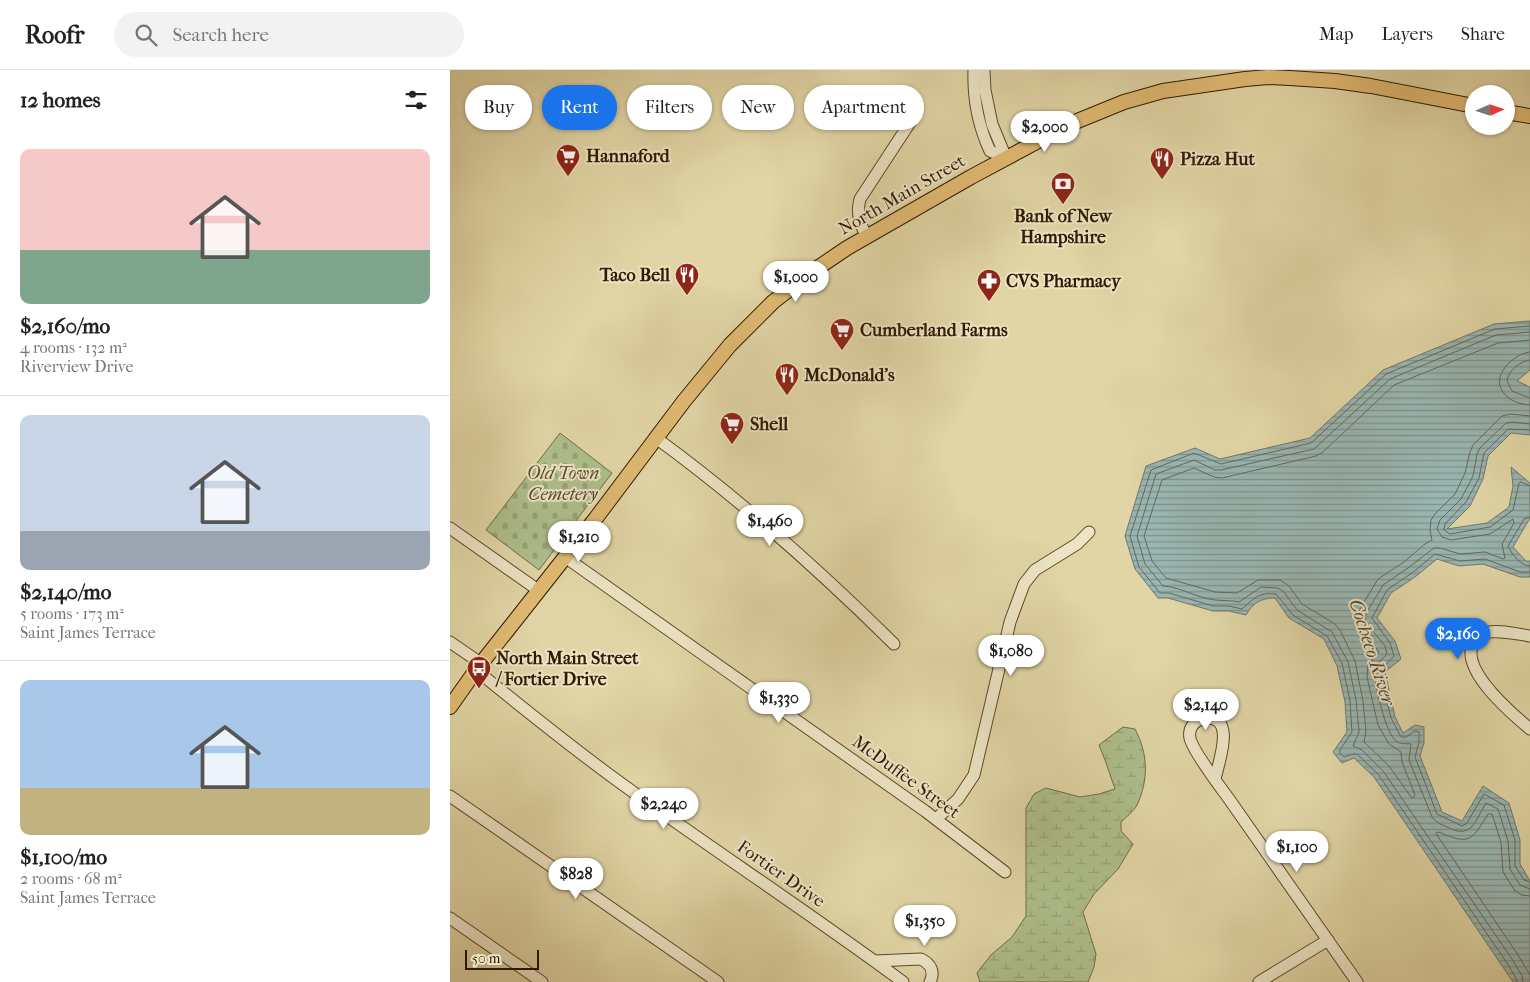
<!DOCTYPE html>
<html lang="en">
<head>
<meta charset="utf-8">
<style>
	:root { --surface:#fff; --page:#f2f2f2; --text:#222; --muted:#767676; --line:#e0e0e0; --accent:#1a73e8 }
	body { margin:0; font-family:"IM FELL French Canon",serif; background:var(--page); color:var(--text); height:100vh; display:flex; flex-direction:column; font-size:19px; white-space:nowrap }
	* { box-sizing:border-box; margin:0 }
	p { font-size:16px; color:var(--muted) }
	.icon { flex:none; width:28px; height:28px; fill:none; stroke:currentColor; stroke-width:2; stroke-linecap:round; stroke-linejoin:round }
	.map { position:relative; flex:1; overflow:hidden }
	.drawer { display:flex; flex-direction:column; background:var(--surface); width:450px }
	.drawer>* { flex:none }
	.banner { position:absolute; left:15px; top:15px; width:475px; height:45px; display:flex; gap:10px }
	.needle { width:32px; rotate:87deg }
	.buttons { position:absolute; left:1015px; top:15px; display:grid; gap:10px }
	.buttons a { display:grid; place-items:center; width:50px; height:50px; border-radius:50%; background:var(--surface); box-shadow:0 1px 4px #0004; font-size:25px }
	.scale { position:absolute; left:15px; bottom:12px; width:74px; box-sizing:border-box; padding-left:5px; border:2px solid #321901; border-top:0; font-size:14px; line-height:18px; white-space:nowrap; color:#321901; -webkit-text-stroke:4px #ece4c4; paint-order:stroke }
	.price { position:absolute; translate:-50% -42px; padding:0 11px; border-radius:18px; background:#fff; color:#222; font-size:16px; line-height:32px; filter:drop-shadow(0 1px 2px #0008) }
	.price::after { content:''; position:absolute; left:50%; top:30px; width:15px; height:11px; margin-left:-8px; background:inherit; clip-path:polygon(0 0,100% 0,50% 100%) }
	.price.selected { background:var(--accent); color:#fff }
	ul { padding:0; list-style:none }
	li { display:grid; align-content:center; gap:10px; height:265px; padding:0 20px }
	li+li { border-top:1px solid var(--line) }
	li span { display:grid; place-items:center; height:155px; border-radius:10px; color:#555 }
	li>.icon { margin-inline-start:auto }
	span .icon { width:90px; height:90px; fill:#fffc; stroke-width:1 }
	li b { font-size:21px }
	h2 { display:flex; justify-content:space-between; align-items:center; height:60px; padding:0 20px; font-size:21px }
	.chip { padding:0 18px; border-radius:22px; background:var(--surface); box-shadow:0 1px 4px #0004; font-size:18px; line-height:45px }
	.chip.selected { background:var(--accent); color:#fff }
	header { display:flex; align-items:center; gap:30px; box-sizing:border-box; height:70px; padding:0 25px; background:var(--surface); border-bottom:1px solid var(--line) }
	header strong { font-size:24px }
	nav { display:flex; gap:28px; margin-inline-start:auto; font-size:18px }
	.search { width:350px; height:45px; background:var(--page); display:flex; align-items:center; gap:12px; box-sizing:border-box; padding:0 18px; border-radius:28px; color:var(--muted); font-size:19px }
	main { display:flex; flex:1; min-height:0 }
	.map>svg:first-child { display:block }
	.wetland { fill:url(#wetland-marsh); stroke:#706c46 }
	.cemetery { fill:url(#cemetery-stones); stroke:#706c46 }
	.water { fill:url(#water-rules); stroke:#70776b }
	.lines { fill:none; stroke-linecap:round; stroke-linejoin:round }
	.shore { stroke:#66685a; stroke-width:1 }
	.minor-casing { stroke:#5e482a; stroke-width:13 }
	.major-casing { stroke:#321901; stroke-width:16 }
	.minor { stroke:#ece4c4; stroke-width:11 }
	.major { stroke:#e0ba72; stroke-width:14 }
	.labels { text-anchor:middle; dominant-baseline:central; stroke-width:4; stroke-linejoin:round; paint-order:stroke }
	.poi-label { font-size:18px; font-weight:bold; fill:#321901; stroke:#ece4c4; text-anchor:start }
	.street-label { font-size:18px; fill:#321901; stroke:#ece4c4 }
	.park-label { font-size:18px; font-style:italic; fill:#574b2a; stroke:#ece4c4 }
	.water-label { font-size:19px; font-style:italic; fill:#514836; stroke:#ece4c4 }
</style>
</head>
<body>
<header>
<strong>Roofr</strong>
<div class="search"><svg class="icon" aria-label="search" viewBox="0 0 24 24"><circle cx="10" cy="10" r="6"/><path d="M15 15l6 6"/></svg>Search here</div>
<nav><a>Map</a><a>Layers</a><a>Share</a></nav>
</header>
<main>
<section class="drawer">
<h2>12 homes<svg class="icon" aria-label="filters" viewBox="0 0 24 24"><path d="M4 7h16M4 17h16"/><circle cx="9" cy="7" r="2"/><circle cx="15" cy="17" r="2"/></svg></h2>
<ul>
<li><span style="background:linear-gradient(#f6c9c9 65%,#7fa58c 0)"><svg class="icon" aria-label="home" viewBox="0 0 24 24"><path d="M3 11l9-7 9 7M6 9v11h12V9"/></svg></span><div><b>$2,160/mo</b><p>4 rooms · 132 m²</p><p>Riverview Drive</p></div></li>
<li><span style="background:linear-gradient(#c9d6e8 75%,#9aa5b1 0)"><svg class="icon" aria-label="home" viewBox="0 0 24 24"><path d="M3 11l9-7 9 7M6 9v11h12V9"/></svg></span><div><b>$2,140/mo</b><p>5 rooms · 173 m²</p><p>Saint James Terrace</p></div></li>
<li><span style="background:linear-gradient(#a9c7e8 70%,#c2b280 0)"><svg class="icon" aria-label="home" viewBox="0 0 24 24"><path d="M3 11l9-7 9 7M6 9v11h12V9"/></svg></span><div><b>$1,100/mo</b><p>2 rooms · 68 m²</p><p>Saint James Terrace</p></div></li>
</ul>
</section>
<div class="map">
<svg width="1080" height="912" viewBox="0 0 1080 912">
	<defs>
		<pattern id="wetland-marsh" width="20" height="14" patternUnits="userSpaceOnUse" patternTransform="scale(1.25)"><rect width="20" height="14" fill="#adbe8b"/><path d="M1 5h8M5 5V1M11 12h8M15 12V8" fill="none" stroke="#95a376"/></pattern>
		<pattern id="cemetery-stones" width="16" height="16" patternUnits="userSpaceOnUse" patternTransform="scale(1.25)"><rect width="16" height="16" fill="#adbe8b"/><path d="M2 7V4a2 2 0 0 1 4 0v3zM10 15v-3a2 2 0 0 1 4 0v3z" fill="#95a376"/></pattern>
		<pattern id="water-rules" width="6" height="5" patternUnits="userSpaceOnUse" patternTransform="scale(1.25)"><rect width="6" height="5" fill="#99b6b2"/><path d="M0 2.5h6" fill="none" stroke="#7d938e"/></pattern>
	</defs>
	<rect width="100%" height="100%" fill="#e1d5a5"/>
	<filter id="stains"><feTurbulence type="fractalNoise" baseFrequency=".004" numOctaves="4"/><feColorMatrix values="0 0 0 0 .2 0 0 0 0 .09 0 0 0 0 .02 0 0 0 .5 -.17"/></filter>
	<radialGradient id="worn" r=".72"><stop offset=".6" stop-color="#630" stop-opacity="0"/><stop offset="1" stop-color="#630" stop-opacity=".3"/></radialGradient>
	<path class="wetland" d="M673,657l12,2c13,25 14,50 2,76 -3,6 -11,12 -16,17v9l12,13 -15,25 -24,25 -11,18 13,42 -2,13 -6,15h-108l-3,-9 14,-18 21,-18 14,-21v-108l8,-14 12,-6 34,9 19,-3 16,-5 -10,-29 -6,-15z"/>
	<polygon class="cemetery" points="110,363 162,403 89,500 36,460"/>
	<path class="water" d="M1080,251v49l-13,11 13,6v48l-19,-2 -23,23 -5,23 -13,27 -23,23 40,-6 22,-16 4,-21 -2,-19 19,16v35l-17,29 13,14h4v16h-10l-37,-13 -24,2 -22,-7 -22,18 -24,16 -14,25 18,23 6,18 -16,13 10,45 8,16 12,-8 9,2v16l-4,13 22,56 20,9 21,-35 26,17 11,37v24l10,17v101h-17l-139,-205 -20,-19 -12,5 -9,-11 14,-20 -2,-30 -8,-36 -13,-27 -35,-21 -14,-20c-14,0 -22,5 -29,17l-17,-4h-16l-45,-13h-10l-23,-29 -10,-33 21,-70 49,-18 25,11 90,-21 73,-68 111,-46z"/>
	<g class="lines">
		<g class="shore">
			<polyline points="1080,270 1048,273 944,315 873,382 866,386 772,408 764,407 744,398 712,410 694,466 702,491 716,508 765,522 787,523 808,510 830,510 839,516 852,534 885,554 890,560 905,591 913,631 916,661 914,672 939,696 961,727 963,728 965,725 952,692 951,682 939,674 928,655 917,607 918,595 929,582 910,556 908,549 910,539 928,509 954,492 975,474 982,470 980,460 981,450 985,444 1005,424 1015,403 1020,382 1023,375 1052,346 1060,344 1080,346"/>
			<path d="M1080,282c-9,1 -14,5 -21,11 -21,20 -4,41 21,42"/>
			<path d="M1080,290c-10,1 -22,11 -23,21l5,10 18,7"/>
			<path d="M1080,354l-18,-2 -6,1 -26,25 -3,6 -4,22 -12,23 -21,21 -3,9 5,8 9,3 39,-6 23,-15 1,4 -12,21 3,14 -2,1 -18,-7 -25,2 -20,-6h-6l-26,20 -25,17 -16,27 -2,6 3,7 17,21 2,8 -11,12 -2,7c2,15 11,59 22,68 5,4 10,2 15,3l-2,16 23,57c4,6 11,8 17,11 24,11 26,-8 37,-25l12,6 10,32 2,28 10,16 10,4"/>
			<polyline points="1080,360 1058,359 1034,383 1029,408 1016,432 995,454 994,460 1000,464 1040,457 1063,440 1069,413 1071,412 1080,416"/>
			<path d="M1080,447l-6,2 -16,27c4,9 13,20 22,20"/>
			<polyline points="1080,502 1070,502 1035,489 1010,491 985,484 962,503 937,520 922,548 940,573 944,586 932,599 930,603 941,648 951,667 956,667 965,661 969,662 969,672 965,687 987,744 1012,756 1017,753 1034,724 1054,735 1065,770 1065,796 1074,810 1080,812"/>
			<path d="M1080,826l-8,-1 -7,-4 -12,-19 -2,-30 -9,-28h-4c-16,26 -18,32 -49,18l-3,1 1,2 81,120 12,20"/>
			<path d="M1067,912l-1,-4 -9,-15 -129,-189 -21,-20h-4l-9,3 -4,-4v-3l12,-18 -2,-31 -8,-38 -15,-27 -34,-21 -17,-21c-17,-2 -22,4 -34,15l-13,-3h-16l-44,-13h-9l-21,-26 -9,-31 21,-66 43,-17 27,11 90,-21 75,-69 109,-45 35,-3"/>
			<path d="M1073,912l-1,-6 -10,-17 -129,-188 -21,-21 -9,-4 6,-14 -3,-32 -8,-38 -16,-30 -35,-22 -13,-18 -6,-4 -17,-1 -22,15c-8,-2 -16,-1 -24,-2 -18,-2 -34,-13 -52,-14l-18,-22 -8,-28 19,-62 38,-14 21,10h6l93,-21 76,-70 106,-44 34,-3"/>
		</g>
		<defs>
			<g id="minor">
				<path d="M524,0c-1,28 4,55 16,81l16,7"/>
				<polyline points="534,0 535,20 542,54 556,88"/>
				<path d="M417,167c-7,-13 -11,-23 -7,-38l53,-81"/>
				<path d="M206,368c84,61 164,133 238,206"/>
				<polyline points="0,458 88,520"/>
				<polyline points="115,487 475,741 555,802"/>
				<path d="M1080,566c-14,-2 -33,-7 -46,-3 -6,2 -9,5 -11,10 -13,27 38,70 57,86"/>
				<polyline points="0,572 32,594"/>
				<path d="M26,600c48,39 96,78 146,114 93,67 189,130 281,198"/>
				<path d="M765,709c3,-15 23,-67 -12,-60 -9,1 -15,10 -13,19 2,12 31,50 39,61 42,61 85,122 128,183"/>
				<polyline points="0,726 268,912"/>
				<polyline points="486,749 508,729 524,705 560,552 574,514 585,500 627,474 639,462"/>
				<polyline points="0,848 92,912"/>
				<path d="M425,891l46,-2c10,5 14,13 9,23"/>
				<polyline points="809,912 878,870"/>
			</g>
			<g id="major">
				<polyline points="1056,42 1080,46"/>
				<polyline points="0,637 26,600 146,448 234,331 280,275 323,232 363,201 397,178 521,107 620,54 674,32 713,21 795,9 818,7 840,8 885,11 921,16 1024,36"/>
			</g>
		</defs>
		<use href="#minor" class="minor-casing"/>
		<use href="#major" class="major-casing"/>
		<use href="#minor" class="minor"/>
		<use href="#major" class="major"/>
	</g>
	<defs>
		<symbol id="supermarket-pin" viewBox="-11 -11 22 30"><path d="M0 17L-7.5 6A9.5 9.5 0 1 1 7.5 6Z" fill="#8f2418" stroke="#ece4c4"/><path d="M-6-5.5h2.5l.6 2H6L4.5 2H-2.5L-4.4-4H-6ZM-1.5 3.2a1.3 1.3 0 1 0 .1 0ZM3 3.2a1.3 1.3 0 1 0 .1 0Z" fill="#fff"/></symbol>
		<symbol id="restaurant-pin" viewBox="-11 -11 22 30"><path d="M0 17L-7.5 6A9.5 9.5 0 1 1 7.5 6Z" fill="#8f2418" stroke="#ece4c4"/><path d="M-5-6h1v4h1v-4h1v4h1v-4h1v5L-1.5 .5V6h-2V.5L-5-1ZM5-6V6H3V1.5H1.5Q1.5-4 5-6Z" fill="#fff"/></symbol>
		<symbol id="bank-pin" viewBox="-11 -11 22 30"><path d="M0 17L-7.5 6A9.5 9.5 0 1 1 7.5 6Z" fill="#8f2418" stroke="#ece4c4"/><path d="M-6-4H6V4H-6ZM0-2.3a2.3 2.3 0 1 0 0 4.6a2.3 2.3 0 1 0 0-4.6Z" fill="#fff"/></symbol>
		<symbol id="pharmacy-pin" viewBox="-11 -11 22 30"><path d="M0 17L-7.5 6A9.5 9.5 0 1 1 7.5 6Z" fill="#8f2418" stroke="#ece4c4"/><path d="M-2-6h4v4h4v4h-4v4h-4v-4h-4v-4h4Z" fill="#fff"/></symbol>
		<symbol id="bus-pin" viewBox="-11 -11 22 30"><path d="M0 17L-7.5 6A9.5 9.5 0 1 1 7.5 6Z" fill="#8f2418" stroke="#ece4c4"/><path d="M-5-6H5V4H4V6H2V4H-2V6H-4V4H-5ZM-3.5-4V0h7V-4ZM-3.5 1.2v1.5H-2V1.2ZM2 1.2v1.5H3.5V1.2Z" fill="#fff"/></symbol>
	</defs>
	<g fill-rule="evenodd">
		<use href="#supermarket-pin" x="104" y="72" width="28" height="38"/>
		<use href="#restaurant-pin" x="698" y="75" width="28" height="38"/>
		<use href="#bank-pin" x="599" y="100" width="28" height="38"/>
		<use href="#restaurant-pin" x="223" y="191" width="28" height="38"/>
		<use href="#pharmacy-pin" x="525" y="197" width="28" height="38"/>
		<use href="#supermarket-pin" x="378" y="246" width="28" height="38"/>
		<use href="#restaurant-pin" x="323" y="291" width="28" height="38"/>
		<use href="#supermarket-pin" x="268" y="340" width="28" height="38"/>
		<use href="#bus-pin" x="15" y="584" width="28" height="38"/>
	</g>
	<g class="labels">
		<g class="poi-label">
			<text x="136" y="86">Hannaford</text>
			<text x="730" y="89">Pizza Hut</text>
			<text x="613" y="146" text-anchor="middle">Bank of New<tspan x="613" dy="21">Hampshire</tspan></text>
			<text x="220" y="205" text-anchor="end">Taco Bell</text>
			<text x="556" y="211">CVS Pharmacy</text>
			<text x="410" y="260">Cumberland Farms</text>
			<text x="354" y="305">McDonald's</text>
			<text x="300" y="354">Shell</text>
			<text x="46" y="588">North Main Street<tspan x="46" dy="21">/ Fortier Drive</tspan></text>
		</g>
		<g class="street-label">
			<text transform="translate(452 125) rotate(-30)">North Main Street</text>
			<text transform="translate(456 707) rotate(36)">McDuffee Street</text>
			<text transform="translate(331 804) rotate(35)">Fortier Drive</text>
		</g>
		<g class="park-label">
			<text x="113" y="403">Old Town<tspan x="113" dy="21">Cemetery</tspan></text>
		</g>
		<g class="water-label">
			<text transform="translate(922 582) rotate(72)">Cocheco River</text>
		</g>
	</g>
	<rect width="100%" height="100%" filter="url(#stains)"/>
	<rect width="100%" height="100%" fill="url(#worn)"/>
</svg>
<div class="buttons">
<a><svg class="needle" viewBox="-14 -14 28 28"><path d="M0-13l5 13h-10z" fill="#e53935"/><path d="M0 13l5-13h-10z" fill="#767676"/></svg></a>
</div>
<div class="scale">50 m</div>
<b class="price" style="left:595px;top:83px">$2,000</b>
<b class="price" style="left:346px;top:233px">$1,000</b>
<b class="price" style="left:320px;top:477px">$1,460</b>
<b class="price" style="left:129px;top:493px">$1,210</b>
<b class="price selected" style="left:1008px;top:590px">$2,160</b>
<b class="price" style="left:561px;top:607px">$1,080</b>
<b class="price" style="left:329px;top:654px">$1,330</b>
<b class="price" style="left:756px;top:661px">$2,140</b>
<b class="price" style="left:214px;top:760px">$2,240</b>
<b class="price" style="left:847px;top:803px">$1,100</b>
<b class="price" style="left:126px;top:830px">$828</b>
<b class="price" style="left:475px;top:877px">$1,350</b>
<div class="banner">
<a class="chip">Buy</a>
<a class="chip selected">Rent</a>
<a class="chip">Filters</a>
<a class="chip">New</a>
<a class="chip">Apartment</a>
</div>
</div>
</main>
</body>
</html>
